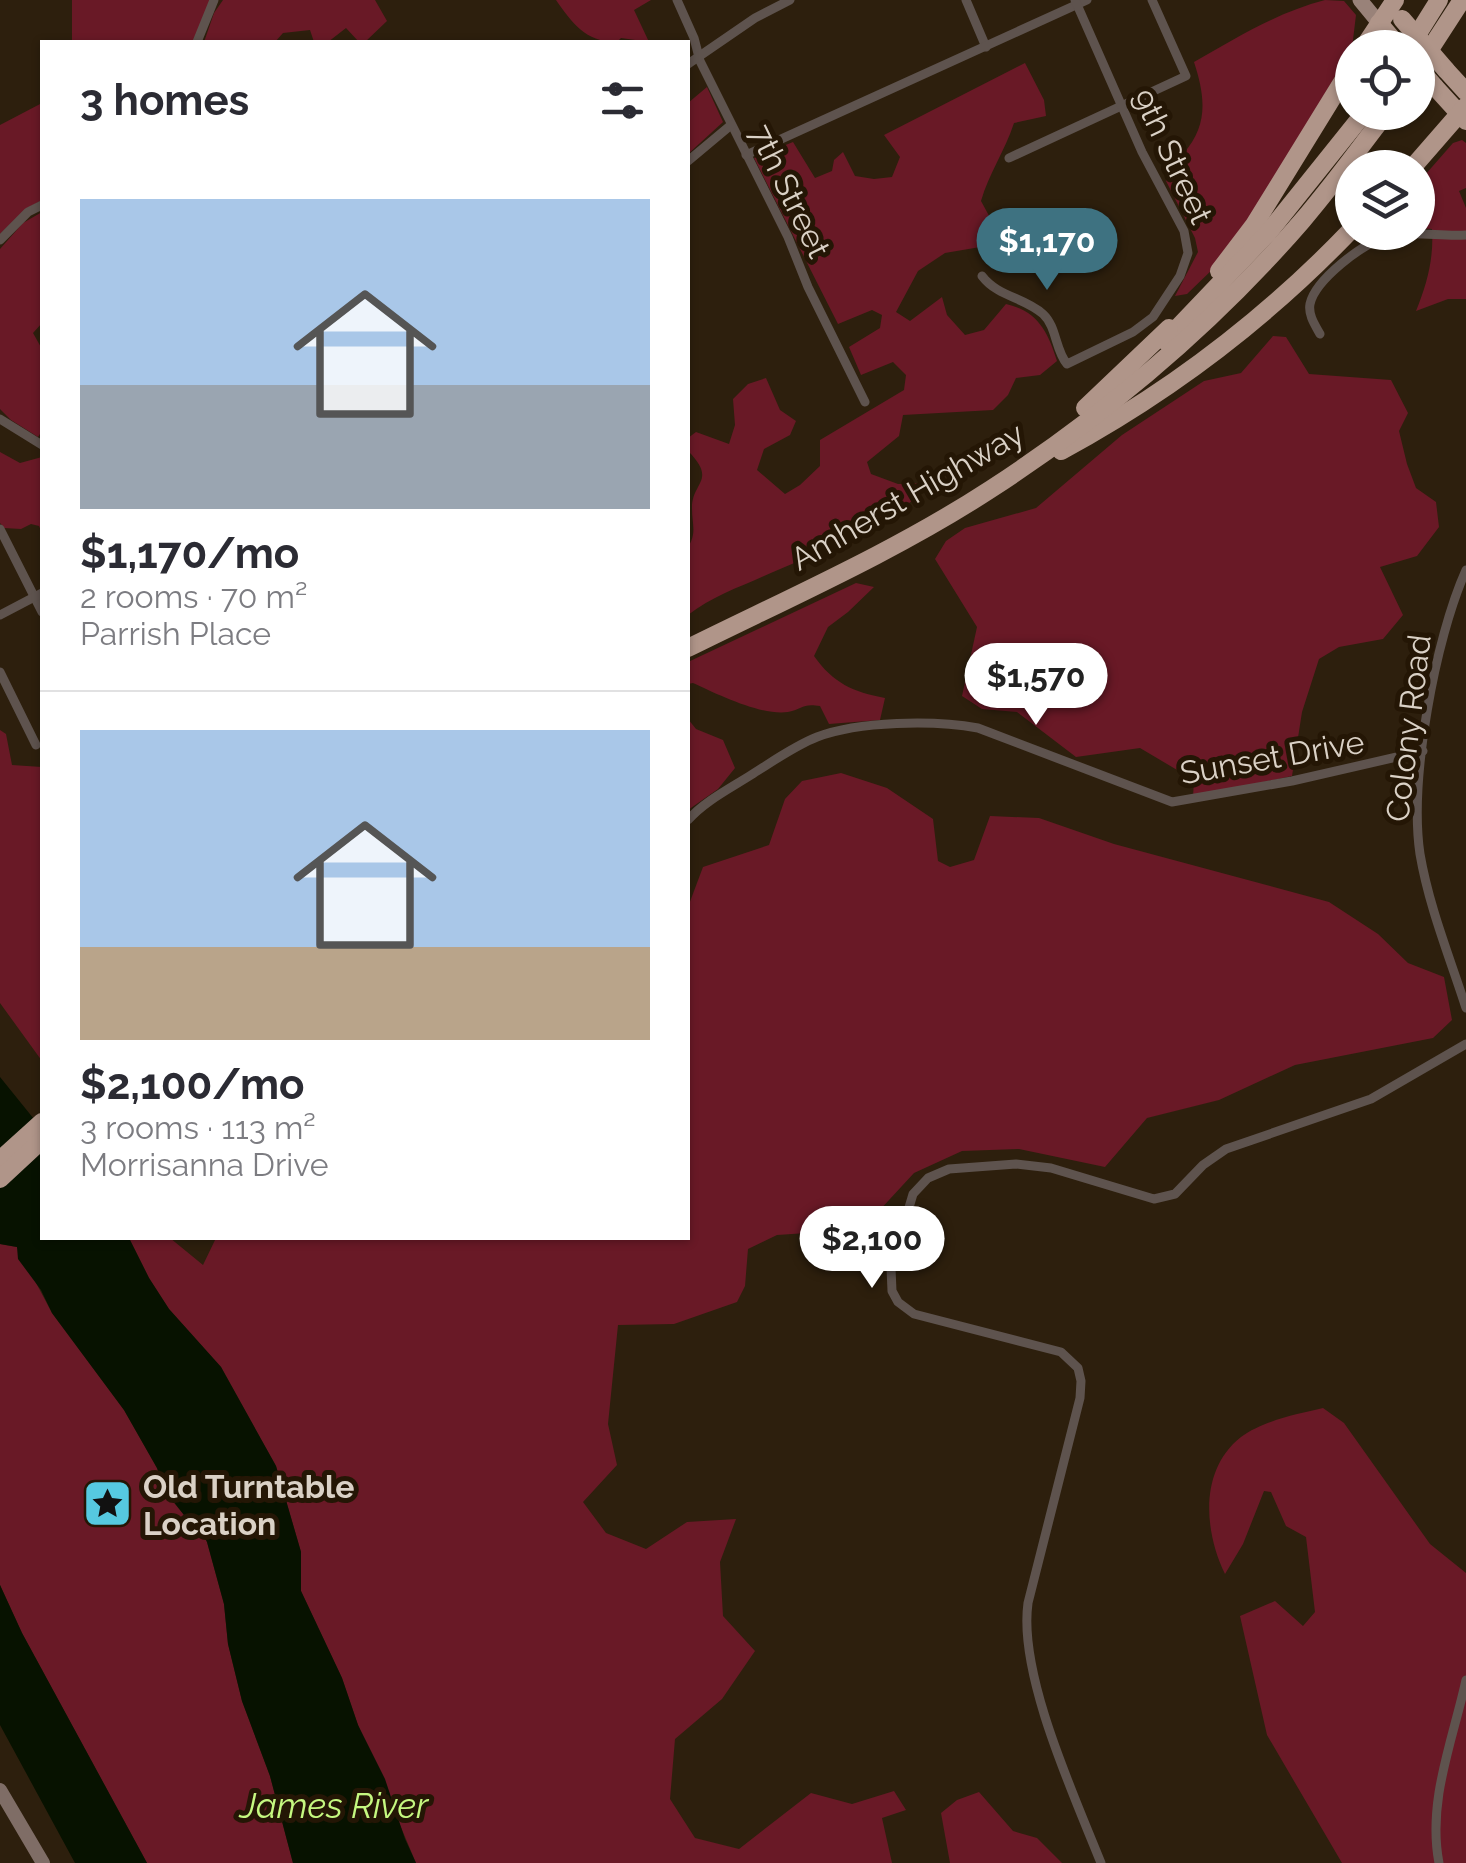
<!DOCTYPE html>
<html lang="en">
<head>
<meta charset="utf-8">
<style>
	:root { --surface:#fff; --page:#f2f2f3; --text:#2b2b33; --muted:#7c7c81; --line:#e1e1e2; --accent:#3e7281 }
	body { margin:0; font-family:Raleway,sans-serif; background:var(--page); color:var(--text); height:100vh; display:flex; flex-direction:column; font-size:38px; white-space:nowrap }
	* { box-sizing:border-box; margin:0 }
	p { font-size:32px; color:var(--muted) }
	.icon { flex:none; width:55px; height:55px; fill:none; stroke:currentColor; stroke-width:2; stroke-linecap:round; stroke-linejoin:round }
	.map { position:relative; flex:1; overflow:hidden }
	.panel { position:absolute; left:40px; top:40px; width:650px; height:1200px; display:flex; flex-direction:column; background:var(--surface); border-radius:0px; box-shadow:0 2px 8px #0004 }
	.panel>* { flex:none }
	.buttons { position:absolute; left:1335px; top:30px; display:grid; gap:20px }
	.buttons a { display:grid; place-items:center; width:100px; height:100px; border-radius:50%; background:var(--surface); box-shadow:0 2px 8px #0004; font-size:50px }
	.price { position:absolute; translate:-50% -85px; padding:0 22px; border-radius:35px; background:#fff; color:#222; font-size:32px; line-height:65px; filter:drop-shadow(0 2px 5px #0008) }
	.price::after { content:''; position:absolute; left:50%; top:60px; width:30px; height:22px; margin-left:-15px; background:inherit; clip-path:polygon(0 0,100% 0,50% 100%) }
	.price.current { background:var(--accent); color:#fff }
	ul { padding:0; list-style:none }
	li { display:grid; align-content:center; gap:20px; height:530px; padding:0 40px }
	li+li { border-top:2px solid var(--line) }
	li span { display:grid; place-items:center; height:310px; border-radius:0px; color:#555 }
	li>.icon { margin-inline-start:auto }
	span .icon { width:180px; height:180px; fill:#fffc; stroke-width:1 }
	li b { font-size:42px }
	h2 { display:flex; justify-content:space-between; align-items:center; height:120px; padding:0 40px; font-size:42px }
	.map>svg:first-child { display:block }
	.green { fill:#691926 }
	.water { fill:#071200 }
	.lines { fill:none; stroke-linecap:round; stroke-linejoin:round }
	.street { stroke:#5e534e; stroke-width:9 }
	.secondary { stroke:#7f6d66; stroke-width:14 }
	.primary { stroke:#998279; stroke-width:15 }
	.highway { stroke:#b09589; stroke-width:18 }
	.highway-bridge { stroke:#b09589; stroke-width:18 }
	.labels { text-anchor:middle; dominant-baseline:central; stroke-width:10; stroke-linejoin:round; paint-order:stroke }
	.street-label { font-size:32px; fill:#dad1c6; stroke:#241605 }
	.poi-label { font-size:32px; font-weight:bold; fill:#dad1c6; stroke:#241605; text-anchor:start }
	.water-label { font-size:35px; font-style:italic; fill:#c5f880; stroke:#241605 }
</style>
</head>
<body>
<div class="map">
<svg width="1466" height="1863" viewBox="0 0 1466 1863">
	<rect width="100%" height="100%" fill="#2d1f0d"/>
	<g class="green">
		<polygon points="72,0 210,0 193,42 72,42"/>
		<polygon points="223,0 375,0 387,21 365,42 359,42 346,28 328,42 314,42 310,30 283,33 275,42 204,42 214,13"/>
		<path d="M556,0h95l-17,10 15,32 -28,-4 -4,4c-30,1 -45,-19 -61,-42z"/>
		<path d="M1325,0l19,1 12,14 -4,33 -101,170 -36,49 -28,27 -12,2 23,-44 -3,-14 -29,-57c2,-13 9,-17 17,-27 26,-29 22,-58 11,-92 42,-24 84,-50 131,-62z"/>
		<path d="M1025,63l19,37 2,16 -32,7c-9,28 -25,50 -33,78l18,33 -7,11 -47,8 -27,18 -22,41 14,9 32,-24 5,18 18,20 19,-5 22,-26c32,7 42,28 51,57l-17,14 -24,3 -8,17 -15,15 -90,5 -4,21 -32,26 4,12 27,10 35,-1c-46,44 -111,68 -169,93 -27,12 -53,21 -76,39v-68c9,-14 4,-23 4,-38 -1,-27 26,-28 -4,-58v-13l8,-6 33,12 6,-19 -2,-26 15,-15 18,-6 14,32 16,11 -6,14 -26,14 -7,21 28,24 15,-9 20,-19v-26l84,-50 2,-15 -13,-13 -32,13 -12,-28 31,-19 2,-13 -10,-5 -34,14 -84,-166 39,-16 22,36 17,-7 2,-11 9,-8 12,24 19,3 18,-2 8,-20 -16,-22z"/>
		<polygon points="707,87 723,122 688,154 688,103"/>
		<polygon points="42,103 42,200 26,209 0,234 0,125"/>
		<path d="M1462,140l4,3v45l-7,3 7,17v91h-18l-32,12c11,-27 18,-53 16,-82l-14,-1v-45l35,-40z"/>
		<polygon points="42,212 42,323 33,333 42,349 42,431 38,437 11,420 0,409 0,249 23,223"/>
		<polygon points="1273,336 1286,337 1309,374 1391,380 1408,413 1399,431 1407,464 1416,488 1436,502 1439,527 1417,556 1380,567 1403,615 1383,639 1339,647 1319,659 1302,712 1292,776 1193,797 1194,780 1140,748 1076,757 1017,712 982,709 962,696 977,627 935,559 946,541 965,528 1036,508 1122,435 1204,381 1241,373"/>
		<polygon points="0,452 20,463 42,457 42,533 39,526 31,524 21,529 4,528 0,523"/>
		<path d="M856,583l18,4 -26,25 -20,15 -14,29c19,27 39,36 71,42l-5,22 -51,4 -9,-18c-18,-3 -17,3 -32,6 -27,4 -71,-18 -95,-29l-5,1v-22z"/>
		<polygon points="688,719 696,729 723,740 735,768 718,789 688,810"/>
		<polygon points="0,730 6,734 12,765 42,767 42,1061 0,1003"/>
		<polygon points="841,773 887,788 933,819 938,861 950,867 974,860 990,816 1039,818 1114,844 1329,902 1378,934 1408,963 1444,977 1452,1020 1433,1038 1295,1065 1219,1100 1147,1118 1105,1167 1019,1149 962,1151 914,1173 877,1213 853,1230 777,1235 748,1249 745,1286 737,1302 674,1324 618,1325 608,1424 617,1465 583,1502 606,1533 646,1549 687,1522 736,1519 720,1562 723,1616 755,1651 722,1699 675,1739 670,1799 695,1838 739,1849 811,1793 852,1804 894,1791 906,1810 882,1818 892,1863 416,1863 358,1725 342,1678 301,1591 301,1552 276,1466 221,1367 169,1309 149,1278 129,1238 170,1238 203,1265 216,1238 688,1238 688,907 703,867 769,845 785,799 802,781"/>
		<polygon points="0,1244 17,1247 52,1313 124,1410 157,1468 166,1493 184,1515 199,1526 207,1542 224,1604 228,1644 242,1701 270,1776 293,1863 147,1863 22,1633 0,1585"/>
		<path d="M1323,1408l21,15 86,121 36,29v290h-124l-75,-128 -27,-119 35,-15 28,25 12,-14 -9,-75 -20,-11 -15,-34 -7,-1 -21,53 -18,30c-21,-43 -26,-104 16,-137 21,-16 56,-23 82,-29z"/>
		<polygon points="979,1792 1013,1831 1037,1838 1062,1863 950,1863 941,1813 957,1800"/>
	</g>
	<g class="water">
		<polygon points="0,1077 42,1129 42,1238 129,1238 149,1278 169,1309 221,1367 276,1466 301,1552 301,1591 342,1678 358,1725 385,1779 405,1839 416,1863 293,1863 270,1776 242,1701 228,1644 224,1604 207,1542 199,1526 184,1515 166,1492 157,1468 124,1410 52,1313 41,1290 18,1259 17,1247 0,1244"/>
		<polygon points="0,1585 22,1633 147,1863 75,1863 0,1725"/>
	</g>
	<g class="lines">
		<g class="street">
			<polyline points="677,0 694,38 700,61 788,237 808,287 865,402"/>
			<polyline points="966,0 986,47"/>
			<polyline points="197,42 214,0"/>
			<polyline points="688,64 755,18 790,0"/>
			<polyline points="746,155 1087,0"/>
			<polyline points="1009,158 1186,76 1152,0"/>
			<polyline points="688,161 731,125"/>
			<polyline points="0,240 28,212 42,205"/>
			<path d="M982,276c16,21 42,21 61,38 14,13 12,36 24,50l66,-32 20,-15 27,-41 8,-23 -4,-22 -42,-79 -67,-152"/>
			<path d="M1320,334c-5,-9 -12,-19 -10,-30 5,-24 53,-61 76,-67 26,-7 54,0 80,-2"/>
			<polyline points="0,419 42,445"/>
			<polyline points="0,529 42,612"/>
			<path d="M1466,570c-31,69 -57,210 -46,284 9,53 30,104 46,154"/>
			<polyline points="0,615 42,593"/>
			<polyline points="0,672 36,745"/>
			<path d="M688,820c17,-19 41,-31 63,-45 21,-13 43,-29 66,-38 42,-16 117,-17 161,-9l194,74 120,-21 131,-30"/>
			<path d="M1101,1863c-27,-68 -83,-189 -73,-260l52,-205 1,-17 -3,-13 -17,-16 -147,-38 -16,-12 -6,-11 -1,-23 22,-74 15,-16 21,-9 67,-5 35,4 103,31 21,-5 28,-29 23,-16 145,-50 95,-55"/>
			<path d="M1439,1863c-12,-62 14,-123 27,-183"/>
		</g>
		<polyline class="secondary" points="0,1790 43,1863"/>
		<polyline class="primary" points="1360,0 1379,23"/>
		<g class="highway">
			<polyline points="1379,23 1400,48"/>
			<polyline points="1363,48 1395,0"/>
			<polyline points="1409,48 1439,0"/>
			<polyline points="1423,60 1462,0"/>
			<polyline points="1446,70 1466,92"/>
			<polyline points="1435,87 1466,121"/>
			<polyline points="1412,168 1466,106"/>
			<polyline points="1219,271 1254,225 1352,66"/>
			<polyline points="1165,341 1268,233 1365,112"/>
			<polyline points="1085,408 1169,328"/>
			<path d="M1061,451c107,-58 207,-134 291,-222"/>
			<path d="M688,648c101,-50 208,-97 303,-159 115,-75 222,-165 311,-268 30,-35 57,-72 85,-109"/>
			<polyline points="0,1160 42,1122"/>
			<polyline points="0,1179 42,1140"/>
		</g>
		<g class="highway-bridge">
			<polyline points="1402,19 1446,70"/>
			<polyline points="1418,67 1435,87"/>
		</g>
	</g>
	<defs>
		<symbol id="sight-square" viewBox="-11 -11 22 22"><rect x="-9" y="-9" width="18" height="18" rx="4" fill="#56c9e0" stroke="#241605"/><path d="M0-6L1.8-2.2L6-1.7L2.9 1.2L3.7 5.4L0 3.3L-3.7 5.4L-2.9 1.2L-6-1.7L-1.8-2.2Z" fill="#111"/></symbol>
	</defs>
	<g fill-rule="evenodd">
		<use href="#sight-square" x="80" y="1476" width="55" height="55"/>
	</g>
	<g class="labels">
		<g class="street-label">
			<text transform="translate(1173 156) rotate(65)">9th Street</text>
			<text transform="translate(790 191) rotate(64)">7th Street</text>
			<text transform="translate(907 496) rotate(-30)">Amherst Highway</text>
			<text transform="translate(1408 728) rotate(-83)">Colony Road</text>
			<text transform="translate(1272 757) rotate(-10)">Sunset Drive</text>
		</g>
		<g class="poi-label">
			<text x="143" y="1486">Old Turntable<tspan x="143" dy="37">Location</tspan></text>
		</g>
		<g class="water-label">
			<text x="334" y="1805">James River</text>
		</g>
	</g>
</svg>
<div class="buttons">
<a><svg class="icon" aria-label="locate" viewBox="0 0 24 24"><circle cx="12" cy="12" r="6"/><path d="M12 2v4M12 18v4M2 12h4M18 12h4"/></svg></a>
<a><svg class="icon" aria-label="layers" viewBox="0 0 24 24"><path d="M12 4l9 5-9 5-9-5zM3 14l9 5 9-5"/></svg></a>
</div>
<b class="price current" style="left:1047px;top:293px">$1,170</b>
<b class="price" style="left:1036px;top:728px">$1,570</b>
<b class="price" style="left:872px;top:1291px">$2,100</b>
<section class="panel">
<h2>3 homes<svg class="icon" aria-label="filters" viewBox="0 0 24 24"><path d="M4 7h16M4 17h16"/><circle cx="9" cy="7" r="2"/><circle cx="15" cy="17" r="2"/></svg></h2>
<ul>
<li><span style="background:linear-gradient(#a9c7e8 60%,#9aa5b1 0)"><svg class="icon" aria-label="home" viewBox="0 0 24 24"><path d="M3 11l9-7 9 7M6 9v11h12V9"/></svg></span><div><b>$1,170/mo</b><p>2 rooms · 70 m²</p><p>Parrish Place</p></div></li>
<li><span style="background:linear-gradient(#a9c7e8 70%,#b9a48a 0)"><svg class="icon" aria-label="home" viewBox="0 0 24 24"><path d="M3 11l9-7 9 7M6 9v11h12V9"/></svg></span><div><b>$2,100/mo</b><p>3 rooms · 113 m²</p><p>Morrisanna Drive</p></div></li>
</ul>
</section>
</div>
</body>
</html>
